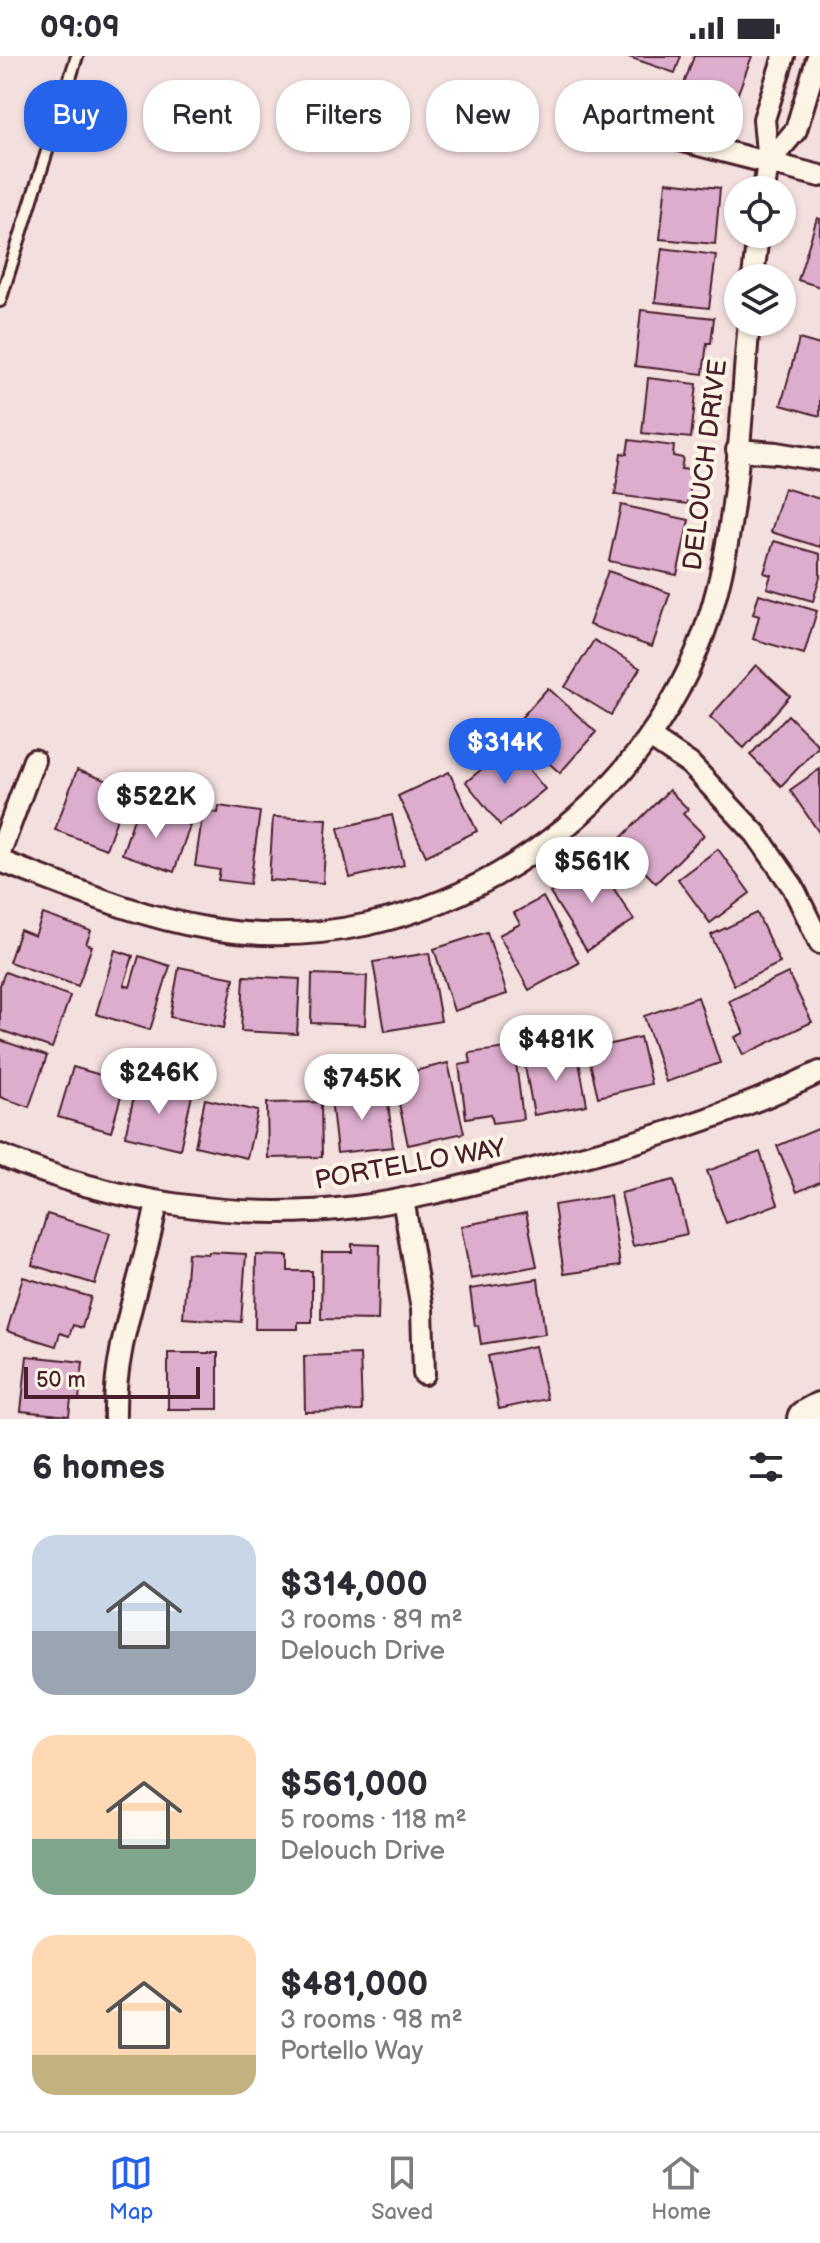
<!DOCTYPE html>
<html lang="en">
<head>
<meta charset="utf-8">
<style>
	:root { --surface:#fff; --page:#f2f2f3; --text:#2b2b33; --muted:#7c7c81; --line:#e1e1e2; --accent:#2563eb }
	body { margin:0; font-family:"Balsamiq Sans",sans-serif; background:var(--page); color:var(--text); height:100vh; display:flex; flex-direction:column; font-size:30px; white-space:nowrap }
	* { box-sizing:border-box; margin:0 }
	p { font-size:26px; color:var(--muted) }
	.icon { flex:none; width:44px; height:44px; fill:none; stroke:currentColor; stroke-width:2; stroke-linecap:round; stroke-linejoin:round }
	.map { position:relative; height:1363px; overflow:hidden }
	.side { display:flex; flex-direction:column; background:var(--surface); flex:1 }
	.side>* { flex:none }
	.top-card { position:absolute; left:24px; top:24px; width:772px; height:72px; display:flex; gap:16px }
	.fabs { position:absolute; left:724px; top:120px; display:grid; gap:16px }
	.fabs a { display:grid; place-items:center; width:72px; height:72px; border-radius:50%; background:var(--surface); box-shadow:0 2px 6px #0004; font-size:40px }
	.scale { position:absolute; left:24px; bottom:20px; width:176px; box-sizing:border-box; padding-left:8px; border:4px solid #4a1f2b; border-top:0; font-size:22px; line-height:28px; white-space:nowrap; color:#4a1f2b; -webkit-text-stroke:6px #fcf5e5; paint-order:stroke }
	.price { position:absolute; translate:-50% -68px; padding:0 18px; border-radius:28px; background:#fff; color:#222; font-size:26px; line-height:52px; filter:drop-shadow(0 2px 4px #0008) }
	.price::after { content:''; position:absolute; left:50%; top:48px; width:24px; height:18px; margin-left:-12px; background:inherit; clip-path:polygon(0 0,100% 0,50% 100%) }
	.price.on { background:var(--accent); color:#fff }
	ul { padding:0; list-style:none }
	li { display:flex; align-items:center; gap:24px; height:200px; padding:0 32px }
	li span { display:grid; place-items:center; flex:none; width:224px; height:160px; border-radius:24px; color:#555 }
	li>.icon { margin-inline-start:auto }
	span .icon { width:96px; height:96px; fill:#fffc; stroke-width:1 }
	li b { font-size:34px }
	h2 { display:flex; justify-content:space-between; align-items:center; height:96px; padding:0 32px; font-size:34px }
	.pill { padding:0 28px; border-radius:32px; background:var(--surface); box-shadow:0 2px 6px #0004; font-size:28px; line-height:72px }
	.pill.on { background:var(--accent); color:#fff }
	.status { display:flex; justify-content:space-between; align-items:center; height:56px; padding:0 40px; background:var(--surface); direction:ltr }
	.status svg { height:22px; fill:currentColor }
	.tabs { display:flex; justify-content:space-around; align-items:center; height:112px; border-top:2px solid var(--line); background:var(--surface); font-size:22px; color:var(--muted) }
	.tabs a { display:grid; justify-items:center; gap:4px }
	.tabs .on { color:var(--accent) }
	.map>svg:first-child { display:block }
	.building { fill:#ddadce; stroke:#4a1f2b; stroke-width:2 }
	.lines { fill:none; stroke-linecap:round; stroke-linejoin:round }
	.lane-casing { stroke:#4a1f2b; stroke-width:16 }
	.street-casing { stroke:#4a1f2b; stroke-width:26 }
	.highway-casing { stroke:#4a1f2b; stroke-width:44 }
	.lane { stroke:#fcf5e5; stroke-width:10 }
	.street { stroke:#fcf5e5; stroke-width:20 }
	.highway { stroke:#fcf5e5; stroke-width:38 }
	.labels { text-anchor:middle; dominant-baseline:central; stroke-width:8; stroke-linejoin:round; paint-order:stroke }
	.street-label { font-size:26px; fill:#4a1f2b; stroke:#fcf5e5 }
</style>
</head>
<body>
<div class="status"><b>09:09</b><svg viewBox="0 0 49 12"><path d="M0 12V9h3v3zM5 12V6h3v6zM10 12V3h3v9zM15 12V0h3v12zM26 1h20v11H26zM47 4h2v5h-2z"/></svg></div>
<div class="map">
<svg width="820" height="1363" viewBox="0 0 820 1363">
	<rect width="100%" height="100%" fill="#f3dfde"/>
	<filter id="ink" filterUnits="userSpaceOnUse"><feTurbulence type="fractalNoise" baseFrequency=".0125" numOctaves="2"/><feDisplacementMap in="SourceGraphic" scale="16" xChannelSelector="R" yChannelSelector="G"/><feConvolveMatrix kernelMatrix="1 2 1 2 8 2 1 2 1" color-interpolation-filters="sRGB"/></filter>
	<g filter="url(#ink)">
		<g class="building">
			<polygon points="626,0 681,0 675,17"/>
			<polygon points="694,0 752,0 735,45 684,28"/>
			<polygon points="666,126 720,132 715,188 660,183"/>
			<polygon points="817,162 820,163 820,231 798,224"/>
			<polygon points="662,192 716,199 709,252 655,246"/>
			<polygon points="641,254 714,262 711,287 707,287 703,318 635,310"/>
			<polygon points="799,283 820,289 820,360 781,349"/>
			<polygon points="648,322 697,328 691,382 642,377"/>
			<polygon points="629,384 674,390 673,400 683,402 681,413 693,414 688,448 615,439 621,397 627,398"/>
			<polygon points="784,432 820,443 820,491 771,476"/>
			<polygon points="621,449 689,464 677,519 609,505"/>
			<polygon points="774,485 820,498 820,521 813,545 767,532 771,519 764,517"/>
			<polygon points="608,515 670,537 652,591 589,569"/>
			<polygon points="759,538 817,555 804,598 753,583 759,560 753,558"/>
			<polygon points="594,584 640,612 611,659 565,631"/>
			<polygon points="756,609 790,640 744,692 710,661"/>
			<polygon points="548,632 596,676 560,717 511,673"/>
			<polygon points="788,659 819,690 781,730 750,699"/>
			<polygon points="510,690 545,733 500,769 466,726"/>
			<polygon points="820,713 820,778 790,734"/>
			<polygon points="77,714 128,732 106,793 55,774"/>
			<polygon points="449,716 477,775 426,800 398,740"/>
			<polygon points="669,734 688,753 683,758 704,779 656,827 616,787"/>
			<polygon points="219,750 260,756 250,828 218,824 220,814 195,810 203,755 218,757"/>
			<polygon points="138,751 190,769 174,816 122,798"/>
			<polygon points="392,759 404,809 350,822 338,772"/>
			<polygon points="273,761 327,763 323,827 269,824"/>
			<polygon points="718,793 750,837 710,867 678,823"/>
			<polygon points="594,802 634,864 587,895 550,837 576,820 573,815"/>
			<polygon points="543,841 579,907 529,934 499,879 520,868 514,857"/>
			<polygon points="757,857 780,907 734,929 711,879"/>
			<polygon points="43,858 91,875 86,888 92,890 78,930 9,906 20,874 35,880"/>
			<polygon points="487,876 507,938 454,955 434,893"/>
			<polygon points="115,894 133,900 124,929 130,931 139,900 170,910 150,974 96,958"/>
			<polygon points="429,897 441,965 385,975 373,906"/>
			<polygon points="179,911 234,922 224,972 170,961"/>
			<polygon points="5,916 70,940 52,992 0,974 0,929"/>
			<polygon points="788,917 812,966 743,999 735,981 744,977 729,945"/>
			<polygon points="312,918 367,920 365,969 311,967"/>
			<polygon points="244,920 300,923 297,978 241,975"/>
			<polygon points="698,941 720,1007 666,1026 644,960"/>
			<polygon points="640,981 651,1028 598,1041 587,994"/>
			<polygon points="0,984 47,1000 29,1051 0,1041"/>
			<polygon points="514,991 523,1063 493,1067 491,1058 466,1062 459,1009 471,1007 469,997"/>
			<polygon points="577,995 587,1049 534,1059 524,1005"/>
			<polygon points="448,1007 464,1077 408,1089 393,1020"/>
			<polygon points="73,1011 125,1026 111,1076 58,1061"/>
			<polygon points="137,1027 192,1039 180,1093 125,1080"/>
			<polygon points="387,1036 393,1091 337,1097 331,1042"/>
			<polygon points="205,1043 258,1055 247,1102 195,1090"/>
			<polygon points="321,1046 322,1101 268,1102 267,1047"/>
			<polygon points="820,1072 820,1126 797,1136 777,1090"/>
			<polygon points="760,1096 778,1148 726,1167 707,1115"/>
			<polygon points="674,1124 687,1178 633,1190 621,1137"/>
			<polygon points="610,1140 620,1210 564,1218 554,1149"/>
			<polygon points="526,1157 537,1210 471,1223 461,1170"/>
			<polygon points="47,1158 110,1177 95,1228 32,1209"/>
			<polygon points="352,1188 380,1189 378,1264 321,1263 322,1196 352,1196"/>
			<polygon points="208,1196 246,1198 241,1266 183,1262 188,1197 208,1198"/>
			<polygon points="256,1199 288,1200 288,1215 312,1215 312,1266 298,1266 298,1273 255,1273"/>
			<polygon points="23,1221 91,1241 82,1272 73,1269 69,1280 60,1277 56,1290 7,1275"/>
			<polygon points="538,1223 545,1278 481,1288 478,1269 475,1270 470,1233"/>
			<polygon points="535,1290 547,1343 499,1353 488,1300"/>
			<rect x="168" y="1297" width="50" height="56"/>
			<polygon points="360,1298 362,1355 305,1356 304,1300"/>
			<polygon points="27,1300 83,1306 79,1344 71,1343 69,1360 21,1355"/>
		</g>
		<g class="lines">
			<defs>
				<polyline id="lane" points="0,245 77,0"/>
				<g id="street">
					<polyline points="609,66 820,120"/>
					<polyline points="768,107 796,74 818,0"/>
					<polyline points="764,134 768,107 764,63 784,0"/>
					<polyline points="753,222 758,178"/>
					<polyline points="737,394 777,397 820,404"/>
					<polyline points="650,681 690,708 756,778 793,831 820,887"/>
					<polyline points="0,796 34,704"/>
					<path d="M0,805c67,25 135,55 206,67 218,38 438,-105 504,-313 29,-93 30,-197 39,-293"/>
					<path d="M0,1099c111,47 236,67 356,52 60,-8 119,-24 178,-38 101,-25 192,-51 286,-97"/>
					<polyline points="403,1143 422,1253 424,1318"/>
					<path d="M115,1363c-2,-75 29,-144 42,-217"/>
				</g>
				<polyline id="highway" points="807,1363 820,1356"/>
			</defs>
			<use href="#lane" class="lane-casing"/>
			<use href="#street" class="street-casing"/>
			<use href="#highway" class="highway-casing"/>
			<use href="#lane" class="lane"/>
			<use href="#street" class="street"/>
			<use href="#highway" class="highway"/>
		</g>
	</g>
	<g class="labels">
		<g class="street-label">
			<text transform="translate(706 409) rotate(-83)">DELOUCH DRIVE</text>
			<text transform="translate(410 1109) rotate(-10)">PORTELLO WAY</text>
		</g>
	</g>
</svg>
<div class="fabs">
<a><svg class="icon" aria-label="locate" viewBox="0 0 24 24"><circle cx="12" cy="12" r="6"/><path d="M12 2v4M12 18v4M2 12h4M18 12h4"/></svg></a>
<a><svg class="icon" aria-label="layers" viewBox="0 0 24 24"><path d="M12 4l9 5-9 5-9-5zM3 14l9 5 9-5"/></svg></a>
</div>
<div class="scale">50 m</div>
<b class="price on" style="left:505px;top:730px">$314K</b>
<b class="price" style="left:156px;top:784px">$522K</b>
<b class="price" style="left:592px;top:849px">$561K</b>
<b class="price" style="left:556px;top:1027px">$481K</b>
<b class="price" style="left:159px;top:1060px">$246K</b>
<b class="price" style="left:362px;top:1066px">$745K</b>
<div class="top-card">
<a class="pill on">Buy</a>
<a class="pill">Rent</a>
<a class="pill">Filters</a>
<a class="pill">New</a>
<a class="pill">Apartment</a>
</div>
</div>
<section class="side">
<h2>6 homes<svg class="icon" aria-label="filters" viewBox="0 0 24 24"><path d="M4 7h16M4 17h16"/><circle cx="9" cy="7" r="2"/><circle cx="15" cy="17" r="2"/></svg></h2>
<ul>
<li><span style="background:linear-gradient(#c9d6e8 60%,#9aa5b1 0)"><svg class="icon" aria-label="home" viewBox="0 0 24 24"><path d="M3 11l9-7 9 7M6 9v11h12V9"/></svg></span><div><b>$314,000</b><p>3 rooms · 89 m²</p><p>Delouch Drive</p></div></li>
<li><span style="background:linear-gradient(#ffd9b3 65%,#7fa58c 0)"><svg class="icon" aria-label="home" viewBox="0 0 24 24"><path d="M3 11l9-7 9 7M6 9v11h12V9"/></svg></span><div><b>$561,000</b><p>5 rooms · 118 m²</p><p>Delouch Drive</p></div></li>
<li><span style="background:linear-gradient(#ffd9b3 75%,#c2b280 0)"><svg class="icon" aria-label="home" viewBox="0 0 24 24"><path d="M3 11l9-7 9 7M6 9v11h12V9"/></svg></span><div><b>$481,000</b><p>3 rooms · 98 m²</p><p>Portello Way</p></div></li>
</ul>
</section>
<nav class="tabs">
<a class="on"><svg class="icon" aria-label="map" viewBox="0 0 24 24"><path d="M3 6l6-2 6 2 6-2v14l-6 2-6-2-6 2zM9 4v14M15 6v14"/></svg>Map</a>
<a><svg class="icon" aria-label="saved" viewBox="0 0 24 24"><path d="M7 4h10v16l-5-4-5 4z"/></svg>Saved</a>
<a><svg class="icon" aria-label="home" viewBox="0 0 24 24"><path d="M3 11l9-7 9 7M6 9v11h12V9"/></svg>Home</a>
</nav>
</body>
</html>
